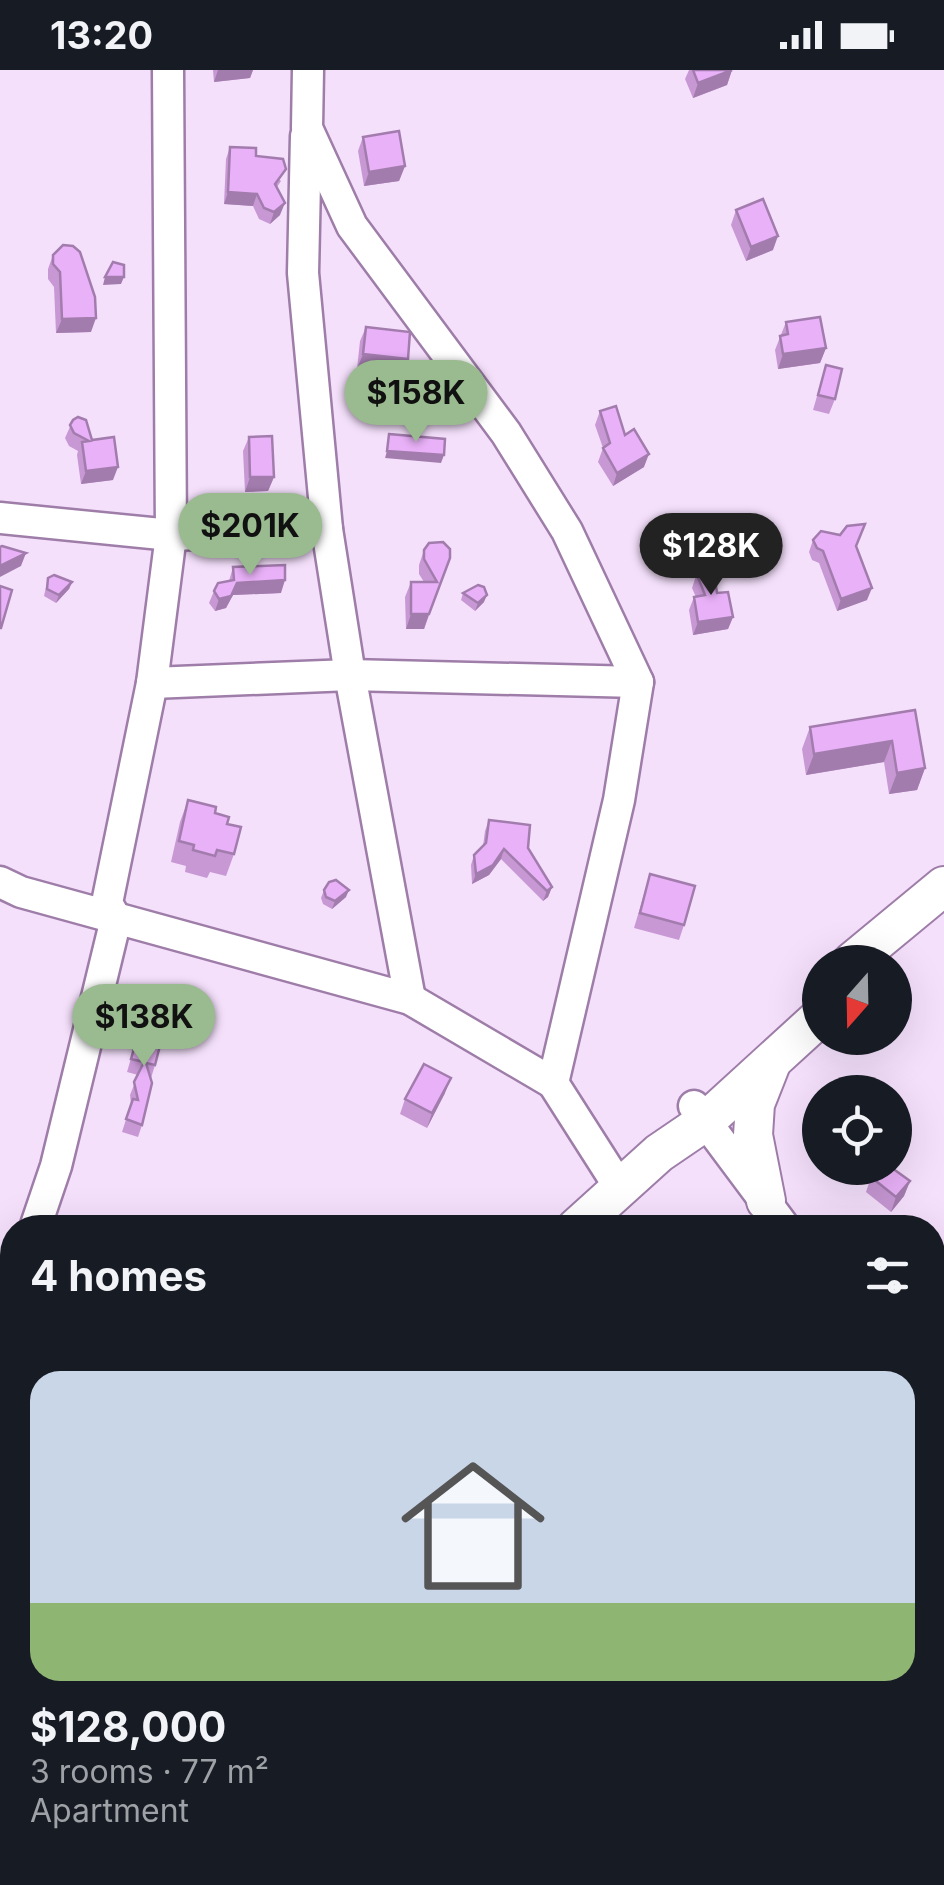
<!DOCTYPE html>
<html lang="en">
<head>
<meta charset="utf-8">
<style>
	:root { --surface:#171b24; --page:#20242c; --text:#f1f3f6; --muted:#9ea1a6; --line:#363941; --accent:#9aba90 }
	body { margin:0; font-family:Inter,sans-serif; background:var(--page); color:var(--text); height:100vh; display:flex; flex-direction:column; font-size:38px; white-space:nowrap }
	* { box-sizing:border-box; margin:0 }
	p { font-size:32px; color:var(--muted) }
	.icon { flex:none; width:55px; height:55px; fill:none; stroke:currentColor; stroke-width:2; stroke-linecap:round; stroke-linejoin:round }
	.map { position:relative; flex:1; overflow:hidden }
	.side { position:absolute; left:0px; top:1145px; width:945px; height:670px; display:flex; flex-direction:column; background:var(--surface); border-radius:40px 40px 0 0; box-shadow:0 10px 40px #0002 }
	.side>* { flex:none }
	.needle { width:65px; rotate:200deg }
	.controls { position:absolute; left:802px; top:875px; display:grid; gap:20px }
	.controls a { display:grid; place-items:center; width:110px; height:110px; border-radius:50%; background:var(--surface); box-shadow:0 10px 40px #0002; font-size:50px }
	.price { position:absolute; translate:-50% -85px; padding:0 22px; border-radius:35px; background:var(--accent); color:#111; font-size:32px; line-height:65px; filter:drop-shadow(0 2px 5px #0008) }
	.price::after { content:''; position:absolute; left:50%; top:60px; width:30px; height:22px; margin-left:-15px; background:inherit; clip-path:polygon(0 0,100% 0,50% 100%) }
	.price.on { background:#222; color:#fff }
	ul { padding:0; list-style:none }
	li { display:grid; align-content:center; gap:20px; height:530px; padding:0 30px }
	li+li { border-top:2px solid var(--line) }
	li span { display:grid; place-items:center; height:310px; border-radius:30px; color:#555 }
	li>.icon { margin-inline-start:auto }
	span .icon { width:180px; height:180px; fill:#fffc; stroke-width:1 }
	li b { font-size:42px }
	h2 { display:flex; justify-content:space-between; align-items:center; height:120px; padding:0 30px; font-size:42px }
	.status { display:flex; justify-content:space-between; align-items:center; height:70px; padding:0 50px; background:var(--surface); direction:ltr }
	.status svg { height:28px; fill:currentColor }
	.map>svg:first-child { display:block }
	.lines { fill:none; stroke-linecap:round; stroke-linejoin:round }
	.minor-casing { stroke:#9e7da8; stroke-width:35 }
	.major-casing { stroke:#9e7da8; stroke-width:42 }
	.minor { stroke:#fff; stroke-width:30 }
	.major { stroke:#fff; stroke-width:38 }
	.wall { fill:#c898d5 }
	.shaded-wall { fill:#a37cae }
	.building { fill:#e9b1f8; stroke:#a37cae; stroke-width:2.5 }
</style>
</head>
<body>
<div class="status"><b>13:20</b><svg viewBox="0 0 49 12"><path d="M0 12V9h3v3zM5 12V6h3v6zM10 12V3h3v9zM15 12V0h3v12zM26 1h20v11H26zM47 4h2v5h-2z"/></svg></div>
<div class="map">
<svg width="944" height="1815" viewBox="0 0 944 1815">
	<rect width="100%" height="100%" fill="#f5e0fc"/>
	<g class="lines">
		<defs>
			<g id="minor">
				<polyline points="308,0 307,58 352,156 506,363 567,461 638,612 619,730 553,1013 620,1118"/>
				<polyline points="306,66 303,203 327,459 350,605 410,929"/>
				<polyline points="0,448 171,465 327,459"/>
				<polyline points="152,613 350,605 638,612"/>
				<polyline points="0,812 21,822 410,929 553,1013"/>
				<polyline points="694,1036 785,1158"/>
				<polyline points="35,1158 56,1096 116,849 107,833 152,613 171,465 168,0"/>
				<polyline points="0,1255 12,1222"/>
				<polyline points="932,1374 944,1390"/>
				<polyline points="932,1760 944,1761"/>
				<polyline points="136,1802 136,1815"/>
				<polyline points="236,1802 241,1815"/>
				<polyline points="511,1815 513,1802"/>
			</g>
			<g id="major">
				<polyline points="852,892 944,816"/>
				<polyline points="766,1131 753,1065 755,1034 770,996"/>
				<polyline points="576,1158 659,1083 706,1051 820,947"/>
				<polyline points="0,1625 12,1616"/>
			</g>
		</defs>
		<use href="#minor" class="minor-casing"/>
		<use href="#major" class="major-casing"/>
		<use href="#minor" class="minor"/>
		<use href="#major" class="major"/>
	</g>
	<g class="wall">
		<polygon points="213,0 253,0 250,8 214,12"/>
		<polygon points="689,0 732,0 727,15 693,28 685,9"/>
		<polygon points="363,67 405,96 399,111 364,116 358,81"/>
		<polygon points="230,77 256,86 281,111 277,117 280,145 270,154 259,149 253,136 224,134 226,89"/>
		<polygon points="736,140 773,180 746,191 731,155"/>
		<polygon points="53,185 91,262 56,263 54,217 48,209 48,199"/>
		<polygon points="786,252 826,278 820,293 778,299 775,280"/>
		<polygon points="366,257 408,289 402,303 357,299 360,271"/>
		<polygon points="826,295 835,329 829,344 813,340"/>
		<polygon points="600,341 625,365 644,397 613,416 598,392 603,378 595,355"/>
		<polygon points="73,350 92,370 113,410 81,414 77,385 78,381 69,376 65,368"/>
		<polygon points="249,367 274,407 268,421 245,422 243,381"/>
		<polygon points="813,470 856,476 867,530 837,541 819,493 812,490 809,482"/>
		<polygon points="424,480 450,488 424,559 406,559 405,527 411,512 424,512 419,504 419,495"/>
		<polygon points="233,497 281,523 233,525 226,538 215,541 209,533 214,521 229,511"/>
		<polygon points="699,497 733,547 728,559 693,565 689,540 694,527 696,527 692,518"/>
		<polygon points="48,508 72,512 69,519 56,533 44,526"/>
		<polygon points="463,523 484,532 475,541 461,530"/>
		<polygon points="915,640 925,698 917,720 889,724 884,692 806,705 802,679 810,657"/>
		<polygon points="188,730 215,743 227,754 234,784 226,806 210,802 207,808 185,802 186,796 171,792 180,752"/>
		<polygon points="489,750 528,778 552,817 548,827 543,831 501,789 489,805 472,814 471,795 474,785 483,776 485,761"/>
		<polygon points="650,804 684,855 679,870 634,858"/>
		<polygon points="324,820 346,827 332,839 323,834 321,828"/>
		<polygon points="141,954 155,995 151,1008 142,1055 138,1067 122,1062 131,1034 130,1025 138,1005 127,1002"/>
		<polygon points="445,1023 427,1058 400,1044 405,1029"/>
		<polygon points="871,1107 910,1111 904,1126 891,1142 866,1122"/>
		<polygon points="0,1399 12,1432 4,1457 0,1456"/>
		<polygon points="580,1802 621,1802 619,1815 577,1815"/>
	</g>
	<g class="shaded-wall">
		<polygon points="218,0 253,0 250,8 214,12"/>
		<polygon points="732,0 727,15 693,28 698,13"/>
		<polygon points="405,96 399,111 364,116 369,102"/>
		<polygon points="228,122 257,124 253,136 224,134"/>
		<polygon points="285,133 280,145 270,154 274,142"/>
		<polygon points="778,166 773,180 746,191 751,177"/>
		<polygon points="105,207 124,207 121,214 103,215"/>
		<polygon points="96,248 91,262 56,263 62,249"/>
		<polygon points="826,278 820,293 778,299 783,284"/>
		<polygon points="363,284 408,289 402,303 357,299"/>
		<polygon points="387,381 444,385 441,393 385,388"/>
		<polygon points="649,384 644,397 613,416 617,403"/>
		<polygon points="118,397 113,410 81,414 86,401"/>
		<polygon points="250,407 274,407 268,421 245,422"/>
		<polygon points="26,483 21,496 0,507 0,496"/>
		<polygon points="285,510 281,523 233,525 226,538 215,541 219,529 237,513"/>
		<polygon points="72,512 69,519 56,533 59,525"/>
		<polygon points="872,518 867,530 837,541 841,529"/>
		<polygon points="487,525 484,532 475,541 478,533"/>
		<polygon points="411,544 429,544 424,559 406,559"/>
		<polygon points="733,547 728,559 693,565 698,552"/>
		<polygon points="892,671 884,692 806,705 814,684"/>
		<polygon points="925,698 917,720 889,724 897,703"/>
		<polygon points="504,779 501,789 489,805 472,814 476,804"/>
		<polygon points="552,817 548,827 543,831 547,821"/>
		<polygon points="349,820 346,827 332,839 335,831"/>
		<polygon points="451,1008 445,1023 427,1058 432,1043"/>
		<polygon points="910,1111 904,1126 891,1142 896,1127"/>
		<polygon points="45,1802 69,1802 68,1805 43,1807"/>
	</g>
	<g class="building">
		<polygon points="693,0 732,0 698,13"/>
		<polygon points="399,61 405,96 369,102 363,67"/>
		<polygon points="230,77 256,78 256,86 283,89 286,99 275,114 285,133 274,142 264,138 257,124 228,122"/>
		<polygon points="763,129 778,166 751,177 736,140"/>
		<polygon points="63,175 73,176 80,182 95,227 96,248 62,249 60,202 53,194 53,185"/>
		<polygon points="113,192 124,195 124,207 105,207"/>
		<polygon points="820,247 826,278 783,284 780,266 788,264 786,252"/>
		<polygon points="366,257 410,262 408,289 363,284"/>
		<polygon points="826,295 842,299 835,329 818,325"/>
		<polygon points="616,336 625,365 634,359 649,384 617,403 603,378 610,373 600,341"/>
		<polygon points="78,347 86,350 92,370 114,367 118,397 86,401 82,372 89,371 74,363 70,355 73,350"/>
		<polygon points="389,364 445,369 444,385 387,381"/>
		<polygon points="272,366 274,407 250,407 249,367"/>
		<polygon points="865,454 856,476 872,518 841,529 823,481 817,478 813,470 821,461 840,465 847,456"/>
		<polygon points="443,472 450,479 450,488 429,544 411,544 411,512 437,512 424,489 424,480 429,473"/>
		<polygon points="2,476 26,483 0,496 0,477"/>
		<polygon points="705,493 713,496 717,523 728,522 733,547 698,552 694,527 705,525 697,505 699,497"/>
		<polygon points="285,495 285,510 237,513 231,526 219,529 214,521 218,513 234,510 233,497"/>
		<polygon points="54,505 72,512 59,525 47,519 48,508"/>
		<polygon points="478,515 484,517 487,525 478,533 463,523"/>
		<polygon points="0,516 12,520 1,558 0,558"/>
		<polygon points="915,640 925,698 897,703 892,671 814,684 810,657"/>
		<polygon points="188,730 216,737 215,743 229,747 227,754 241,757 234,784 217,780 215,786 193,780 194,775 179,771"/>
		<polygon points="489,750 530,755 528,778 552,817 547,821 504,779 493,795 476,804 474,785 486,773"/>
		<polygon points="650,804 695,816 684,855 640,843"/>
		<polygon points="336,810 349,820 335,831 326,827 324,820 329,812"/>
		<polygon points="141,954 164,960 155,995 146,993 152,1013 142,1055 126,1049 133,1029 138,1030 134,1012 144,992 131,989"/>
		<polygon points="424,994 451,1008 432,1043 405,1029"/>
		<polygon points="879,1098 892,1098 910,1111 896,1127 871,1107"/>
		<polygon points="12,1398 12,1432 8,1446 0,1444 0,1399"/>
		<polygon points="582,1802 621,1802 619,1815 594,1815 580,1812"/>
		<polygon points="294,1807 301,1808 305,1815 290,1815"/>
	</g>
</svg>
<div class="controls">
<a><svg class="needle" viewBox="-14 -14 28 28"><path d="M0-13l5 13h-10z" fill="#e53935"/><path d="M0 13l5-13h-10z" fill="#9ea1a6"/></svg></a>
<a><svg class="icon" aria-label="locate" viewBox="0 0 24 24"><circle cx="12" cy="12" r="6"/><path d="M12 2v4M12 18v4M2 12h4M18 12h4"/></svg></a>
</div>
<b class="price" style="left:416px;top:375px">$158K</b>
<b class="price" style="left:250px;top:508px">$201K</b>
<b class="price on" style="left:711px;top:528px">$128K</b>
<b class="price" style="left:144px;top:999px">$138K</b>
<section class="side">
<h2>4 homes<svg class="icon" aria-label="filters" viewBox="0 0 24 24"><path d="M4 7h16M4 17h16"/><circle cx="9" cy="7" r="2"/><circle cx="15" cy="17" r="2"/></svg></h2>
<ul>
<li><span style="background:linear-gradient(#c9d6e8 75%,#8fb573 0)"><svg class="icon" aria-label="home" viewBox="0 0 24 24"><path d="M3 11l9-7 9 7M6 9v11h12V9"/></svg></span><div><b>$128,000</b><p>3 rooms · 77 m²</p><p>Apartment</p></div></li>
</ul>
</section>
</div>
</body>
</html>
